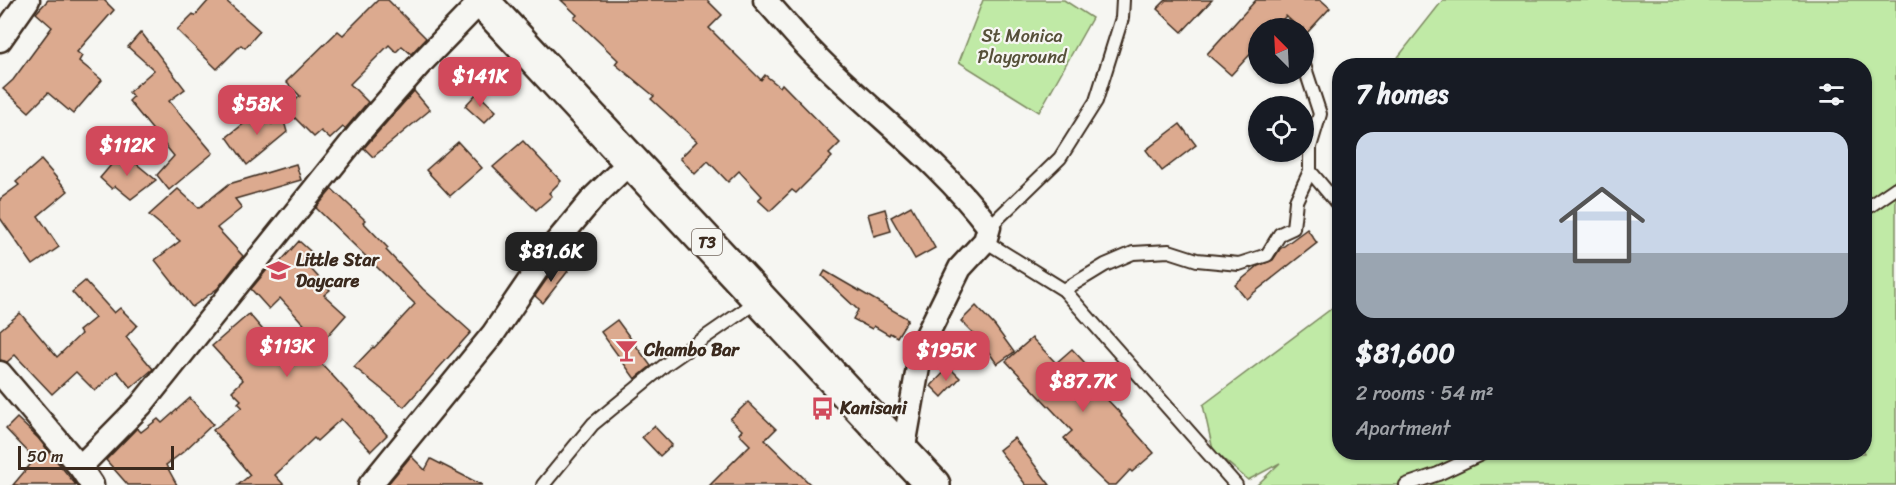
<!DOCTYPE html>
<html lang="en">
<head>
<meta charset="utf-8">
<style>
	:root { --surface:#171b24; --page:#242831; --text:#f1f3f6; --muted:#9ea1a6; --line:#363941; --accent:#d1495b }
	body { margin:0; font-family:Sriracha,sans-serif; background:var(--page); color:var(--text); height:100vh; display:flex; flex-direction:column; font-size:22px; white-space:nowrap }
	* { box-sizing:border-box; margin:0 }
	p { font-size:20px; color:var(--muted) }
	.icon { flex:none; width:33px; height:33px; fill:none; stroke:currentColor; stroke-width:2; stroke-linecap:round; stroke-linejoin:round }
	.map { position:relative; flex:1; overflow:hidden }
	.drawer { position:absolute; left:1332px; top:58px; width:540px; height:402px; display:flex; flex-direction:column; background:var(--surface); border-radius:24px; box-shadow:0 2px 4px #0004 }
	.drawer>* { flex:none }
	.needle { width:39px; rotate:336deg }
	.controls { position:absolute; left:1248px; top:18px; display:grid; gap:12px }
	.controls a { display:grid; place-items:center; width:66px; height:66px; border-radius:50%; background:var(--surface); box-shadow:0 2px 4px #0004; font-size:30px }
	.scale { position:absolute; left:18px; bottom:15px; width:156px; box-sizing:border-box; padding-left:6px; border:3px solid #3b2a1e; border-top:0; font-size:16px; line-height:21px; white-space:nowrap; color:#3b2a1e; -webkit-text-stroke:4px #f6f6f2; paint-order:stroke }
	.price { position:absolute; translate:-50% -51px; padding:0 14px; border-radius:12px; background:var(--accent); color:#fff; font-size:20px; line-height:39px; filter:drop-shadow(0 2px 3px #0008) }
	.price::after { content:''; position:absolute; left:50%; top:36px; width:18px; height:14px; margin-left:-9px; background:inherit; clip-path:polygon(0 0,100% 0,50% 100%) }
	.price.selected { background:#222; color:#fff }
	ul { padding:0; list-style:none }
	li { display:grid; align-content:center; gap:12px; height:318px; padding:0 24px }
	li+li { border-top:2px solid var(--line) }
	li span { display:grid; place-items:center; height:186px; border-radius:18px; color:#555 }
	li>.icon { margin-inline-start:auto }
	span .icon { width:108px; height:108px; fill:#fffc; stroke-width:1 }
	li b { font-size:26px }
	h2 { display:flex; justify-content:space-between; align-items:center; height:72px; padding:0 24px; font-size:26px }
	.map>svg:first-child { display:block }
	.green { fill:#c0eaa6; stroke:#7e8a62; stroke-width:1.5 }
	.building { fill:#dcaa8f; stroke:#3b2a1e; stroke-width:1.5 }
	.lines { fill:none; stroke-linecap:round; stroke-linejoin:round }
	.service-casing { stroke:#3b2a1e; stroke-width:16 }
	.minor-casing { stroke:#3b2a1e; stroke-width:27 }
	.trunk-casing { stroke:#3b2a1e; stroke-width:38 }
	.service { stroke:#f6f6f2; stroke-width:12 }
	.minor { stroke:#f6f6f2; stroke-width:22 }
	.trunk { stroke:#f6f6f2; stroke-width:33 }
	.labels { text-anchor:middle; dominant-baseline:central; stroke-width:4.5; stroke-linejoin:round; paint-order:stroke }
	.shield { fill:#f6f6f2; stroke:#73675e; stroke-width:1.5 }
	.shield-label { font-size:16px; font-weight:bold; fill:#3b2a1e }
	.park-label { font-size:18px; fill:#565039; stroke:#f6f6f2 }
	.poi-label { font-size:18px; font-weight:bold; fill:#3b2a1e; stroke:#f6f6f2; text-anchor:start }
</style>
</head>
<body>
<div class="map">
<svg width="1896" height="485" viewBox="0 0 1896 485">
	<rect width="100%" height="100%" fill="#f6f6f2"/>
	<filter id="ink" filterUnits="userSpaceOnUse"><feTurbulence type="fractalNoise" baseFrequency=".0167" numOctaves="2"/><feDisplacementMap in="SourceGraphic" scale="12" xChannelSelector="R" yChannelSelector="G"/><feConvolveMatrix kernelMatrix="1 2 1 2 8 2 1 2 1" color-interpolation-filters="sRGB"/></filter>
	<g filter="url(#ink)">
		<g class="green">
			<polygon points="983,0 1064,0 1092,18 1039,112 959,62"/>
			<polygon points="1443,0 1896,0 1896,485 1257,485 1280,463 1248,480 1213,450 1203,405 1339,303 1340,453 1864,453 1864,66 1391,66"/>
		</g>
		<g class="building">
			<polygon points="48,0 104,0 114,10 77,52 82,56 79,61 102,80 73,114 48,93 29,112 3,89 13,80 52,27 36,13"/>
			<polygon points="209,0 225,0 260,31 245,48 241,45 217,69 177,30 193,14 195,16"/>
			<polygon points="378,0 388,0 426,38 411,54 402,46 396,52 389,45 350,84 368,102 345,129 343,127 330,139 321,131 314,137 286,109 300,96 286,82 338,31 343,35"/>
			<polygon points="561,0 707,0 722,15 709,28 761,80 765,75 780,87 782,84 840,143 829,154 832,157 796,193 792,190 770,211 758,200 762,196 739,171 728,182 708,161 695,174 680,158 697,141 651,99 654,96 615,64 618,60 574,18 577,15"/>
			<polygon points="1166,0 1212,0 1182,32 1157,9"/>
			<polygon points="1256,0 1321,0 1330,8 1306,34 1304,28 1299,28 1286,16 1274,28 1258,28 1258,46 1231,75 1207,54"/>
			<polygon points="141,32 185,89 169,101 213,153 169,190 157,175 174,156 129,101 133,97 129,92 154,70 128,47"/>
			<polygon points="414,91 430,110 373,157 364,148"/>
			<polygon points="477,93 496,111 484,123 465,106"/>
			<polygon points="261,110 272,124 282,114 287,132 247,165 227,137"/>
			<polygon points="1180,124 1196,145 1162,171 1146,150"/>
			<polygon points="523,141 561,181 549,193 552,196 536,210 493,167"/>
			<polygon points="458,142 482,168 450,196 426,170"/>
			<polygon points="122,152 156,180 131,199 115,186 112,189 100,178"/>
			<polygon points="41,160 68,191 38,216 59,247 33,265 0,218 0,199 19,185 16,182"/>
			<polygon points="296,164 301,180 235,199 242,208 217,228 243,256 218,288 192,307 155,260 180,241 149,215 178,189 199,208 229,184"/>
			<polygon points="332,189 365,220 363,222 388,248 386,250 423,289 471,332 404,407 354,367 373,347 374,348 415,304 316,208"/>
			<polygon points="911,206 935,248 915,259 891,217"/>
			<polygon points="885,209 891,231 874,236 868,214"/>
			<polygon points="1307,229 1317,243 1246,299 1235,285 1258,266 1273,260 1280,249"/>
			<polygon points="299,241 319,259 310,268 330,290 324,295 346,315 323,341 320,338 309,350 387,435 371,451 341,419 317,441 314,438 275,475 284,485 238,485 250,475 213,430 242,407 238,403 241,400 232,391 243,380 212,346 249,314 282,352 309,330 280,298 269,309 251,289 266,271 269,268 272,271"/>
			<polygon points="558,263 568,271 543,303 535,296"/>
			<polygon points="825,271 908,319 897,337 890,333 889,335 874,326 872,329 853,319 858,310 822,276"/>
			<polygon points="85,281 114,313 120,308 137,325 126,337 153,369 131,388 117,371 95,391 76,372 52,394 15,355 7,362 0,360 0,330 20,313 57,357 81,334 79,331 95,318 72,292"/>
			<polygon points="976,306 995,326 1014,352 997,364 981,341 961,321"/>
			<polygon points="617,320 651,366 635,379 601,332"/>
			<polygon points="1032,338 1056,363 1072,349 1085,363 1078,369 1122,415 1121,416 1154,453 1132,472 1130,470 1116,485 1107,485 1080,459 1064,438 1072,431 1006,361"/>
			<polygon points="949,367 960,378 942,397 931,386"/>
			<polygon points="190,398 213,424 183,452 166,465 177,485 128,485 106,460 137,428 141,432 158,419 162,423"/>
			<polygon points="748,402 776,429 765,440 811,485 710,485 750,445 739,434 742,430 730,419"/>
			<polygon points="17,418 38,438 76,485 13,485 35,459 6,429"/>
			<polygon points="654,426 672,445 660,456 642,437"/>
			<polygon points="1014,438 1050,485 1026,485 999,450"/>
			<polygon points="411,456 425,470 431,459 482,485 387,485"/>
		</g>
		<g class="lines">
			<defs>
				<g id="service">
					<polyline points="1304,65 1320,114 1310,147 1310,171 1340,207"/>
					<polyline points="1864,210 1896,188"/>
					<polyline points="989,227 1060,158 1096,101 1122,18 1123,0"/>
					<polyline points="985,241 1064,290 1236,485"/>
					<polyline points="1064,290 1105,265 1133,253 1169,251 1197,260 1239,264 1267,255 1280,234 1293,228 1296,201 1310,171"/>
					<polyline points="543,485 593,424 665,365 759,300"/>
					<polyline points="1406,485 1438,474 1483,453"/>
				</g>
				<g id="minor">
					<path d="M765,0c18,19 34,40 53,58 57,57 122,104 171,169l-4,14 -25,27 -38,77 -19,107"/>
					<polyline points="0,40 28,0"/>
					<polyline points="0,373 80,467 92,485"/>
					<polyline points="80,467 141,405 360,132 420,64 481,1"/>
					<polyline points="370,485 493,334 553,246 594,197 631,161"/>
				</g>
				<polyline id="trunk" points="481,0 933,485"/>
			</defs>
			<use href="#service" class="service-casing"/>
			<use href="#minor" class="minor-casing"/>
			<use href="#trunk" class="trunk-casing"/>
			<use href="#service" class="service"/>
			<use href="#minor" class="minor"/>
			<use href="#trunk" class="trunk"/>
		</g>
	</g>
	<defs>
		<symbol id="school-bare" viewBox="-9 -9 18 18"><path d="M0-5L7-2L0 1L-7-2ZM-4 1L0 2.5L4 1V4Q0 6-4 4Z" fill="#d1495b" stroke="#f6f6f2" stroke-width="2.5" paint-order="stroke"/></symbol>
		<symbol id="bar-bare" viewBox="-9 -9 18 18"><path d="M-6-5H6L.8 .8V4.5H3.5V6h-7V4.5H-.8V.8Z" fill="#d1495b" stroke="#f6f6f2" stroke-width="2.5" paint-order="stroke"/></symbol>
		<symbol id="bus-bare" viewBox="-9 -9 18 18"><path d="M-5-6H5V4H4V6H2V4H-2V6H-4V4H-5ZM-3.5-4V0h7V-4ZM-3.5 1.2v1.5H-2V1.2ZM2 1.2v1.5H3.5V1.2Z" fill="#d1495b" stroke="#f6f6f2" stroke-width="2.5" paint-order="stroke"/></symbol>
	</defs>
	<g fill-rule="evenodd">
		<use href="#school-bare" x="262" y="254" width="33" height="33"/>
		<use href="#bar-bare" x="610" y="334" width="33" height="33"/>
		<use href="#bus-bare" x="806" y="392" width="33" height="33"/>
	</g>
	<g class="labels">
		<rect class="shield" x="692" y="229" width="30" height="26" rx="4.5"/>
		<g class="shield-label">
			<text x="707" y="242">T3</text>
		</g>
		<g class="park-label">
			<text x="1022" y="36">St Monica<tspan x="1022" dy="21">Playground</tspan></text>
		</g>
		<g class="poi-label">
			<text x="296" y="260">Little Star<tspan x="296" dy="21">Daycare</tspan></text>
			<text x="644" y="350">Chambo Bar</text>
			<text x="840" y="408">Kanisani</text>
		</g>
	</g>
</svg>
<div class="controls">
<a><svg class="needle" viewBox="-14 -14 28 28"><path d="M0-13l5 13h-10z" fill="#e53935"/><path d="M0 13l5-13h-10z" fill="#9ea1a6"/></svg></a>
<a><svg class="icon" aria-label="locate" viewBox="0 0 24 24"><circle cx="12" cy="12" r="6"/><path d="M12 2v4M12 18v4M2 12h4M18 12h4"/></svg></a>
</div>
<div class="scale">50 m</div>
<b class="price" style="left:480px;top:108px">$141K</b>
<b class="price" style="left:257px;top:136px">$58K</b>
<b class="price" style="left:127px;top:177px">$112K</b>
<b class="price selected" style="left:551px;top:283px">$81.6K</b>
<b class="price" style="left:287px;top:378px">$113K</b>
<b class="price" style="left:946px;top:382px">$195K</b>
<b class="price" style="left:1083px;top:413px">$87.7K</b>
<section class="drawer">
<h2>7 homes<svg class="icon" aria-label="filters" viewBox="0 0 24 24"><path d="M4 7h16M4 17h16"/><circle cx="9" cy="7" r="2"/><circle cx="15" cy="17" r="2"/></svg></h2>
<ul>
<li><span style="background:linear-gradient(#c9d6e8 65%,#9aa5b1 0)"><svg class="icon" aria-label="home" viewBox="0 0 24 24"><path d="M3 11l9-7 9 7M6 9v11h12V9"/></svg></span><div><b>$81,600</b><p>2 rooms · 54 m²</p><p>Apartment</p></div></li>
</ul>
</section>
</div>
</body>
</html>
